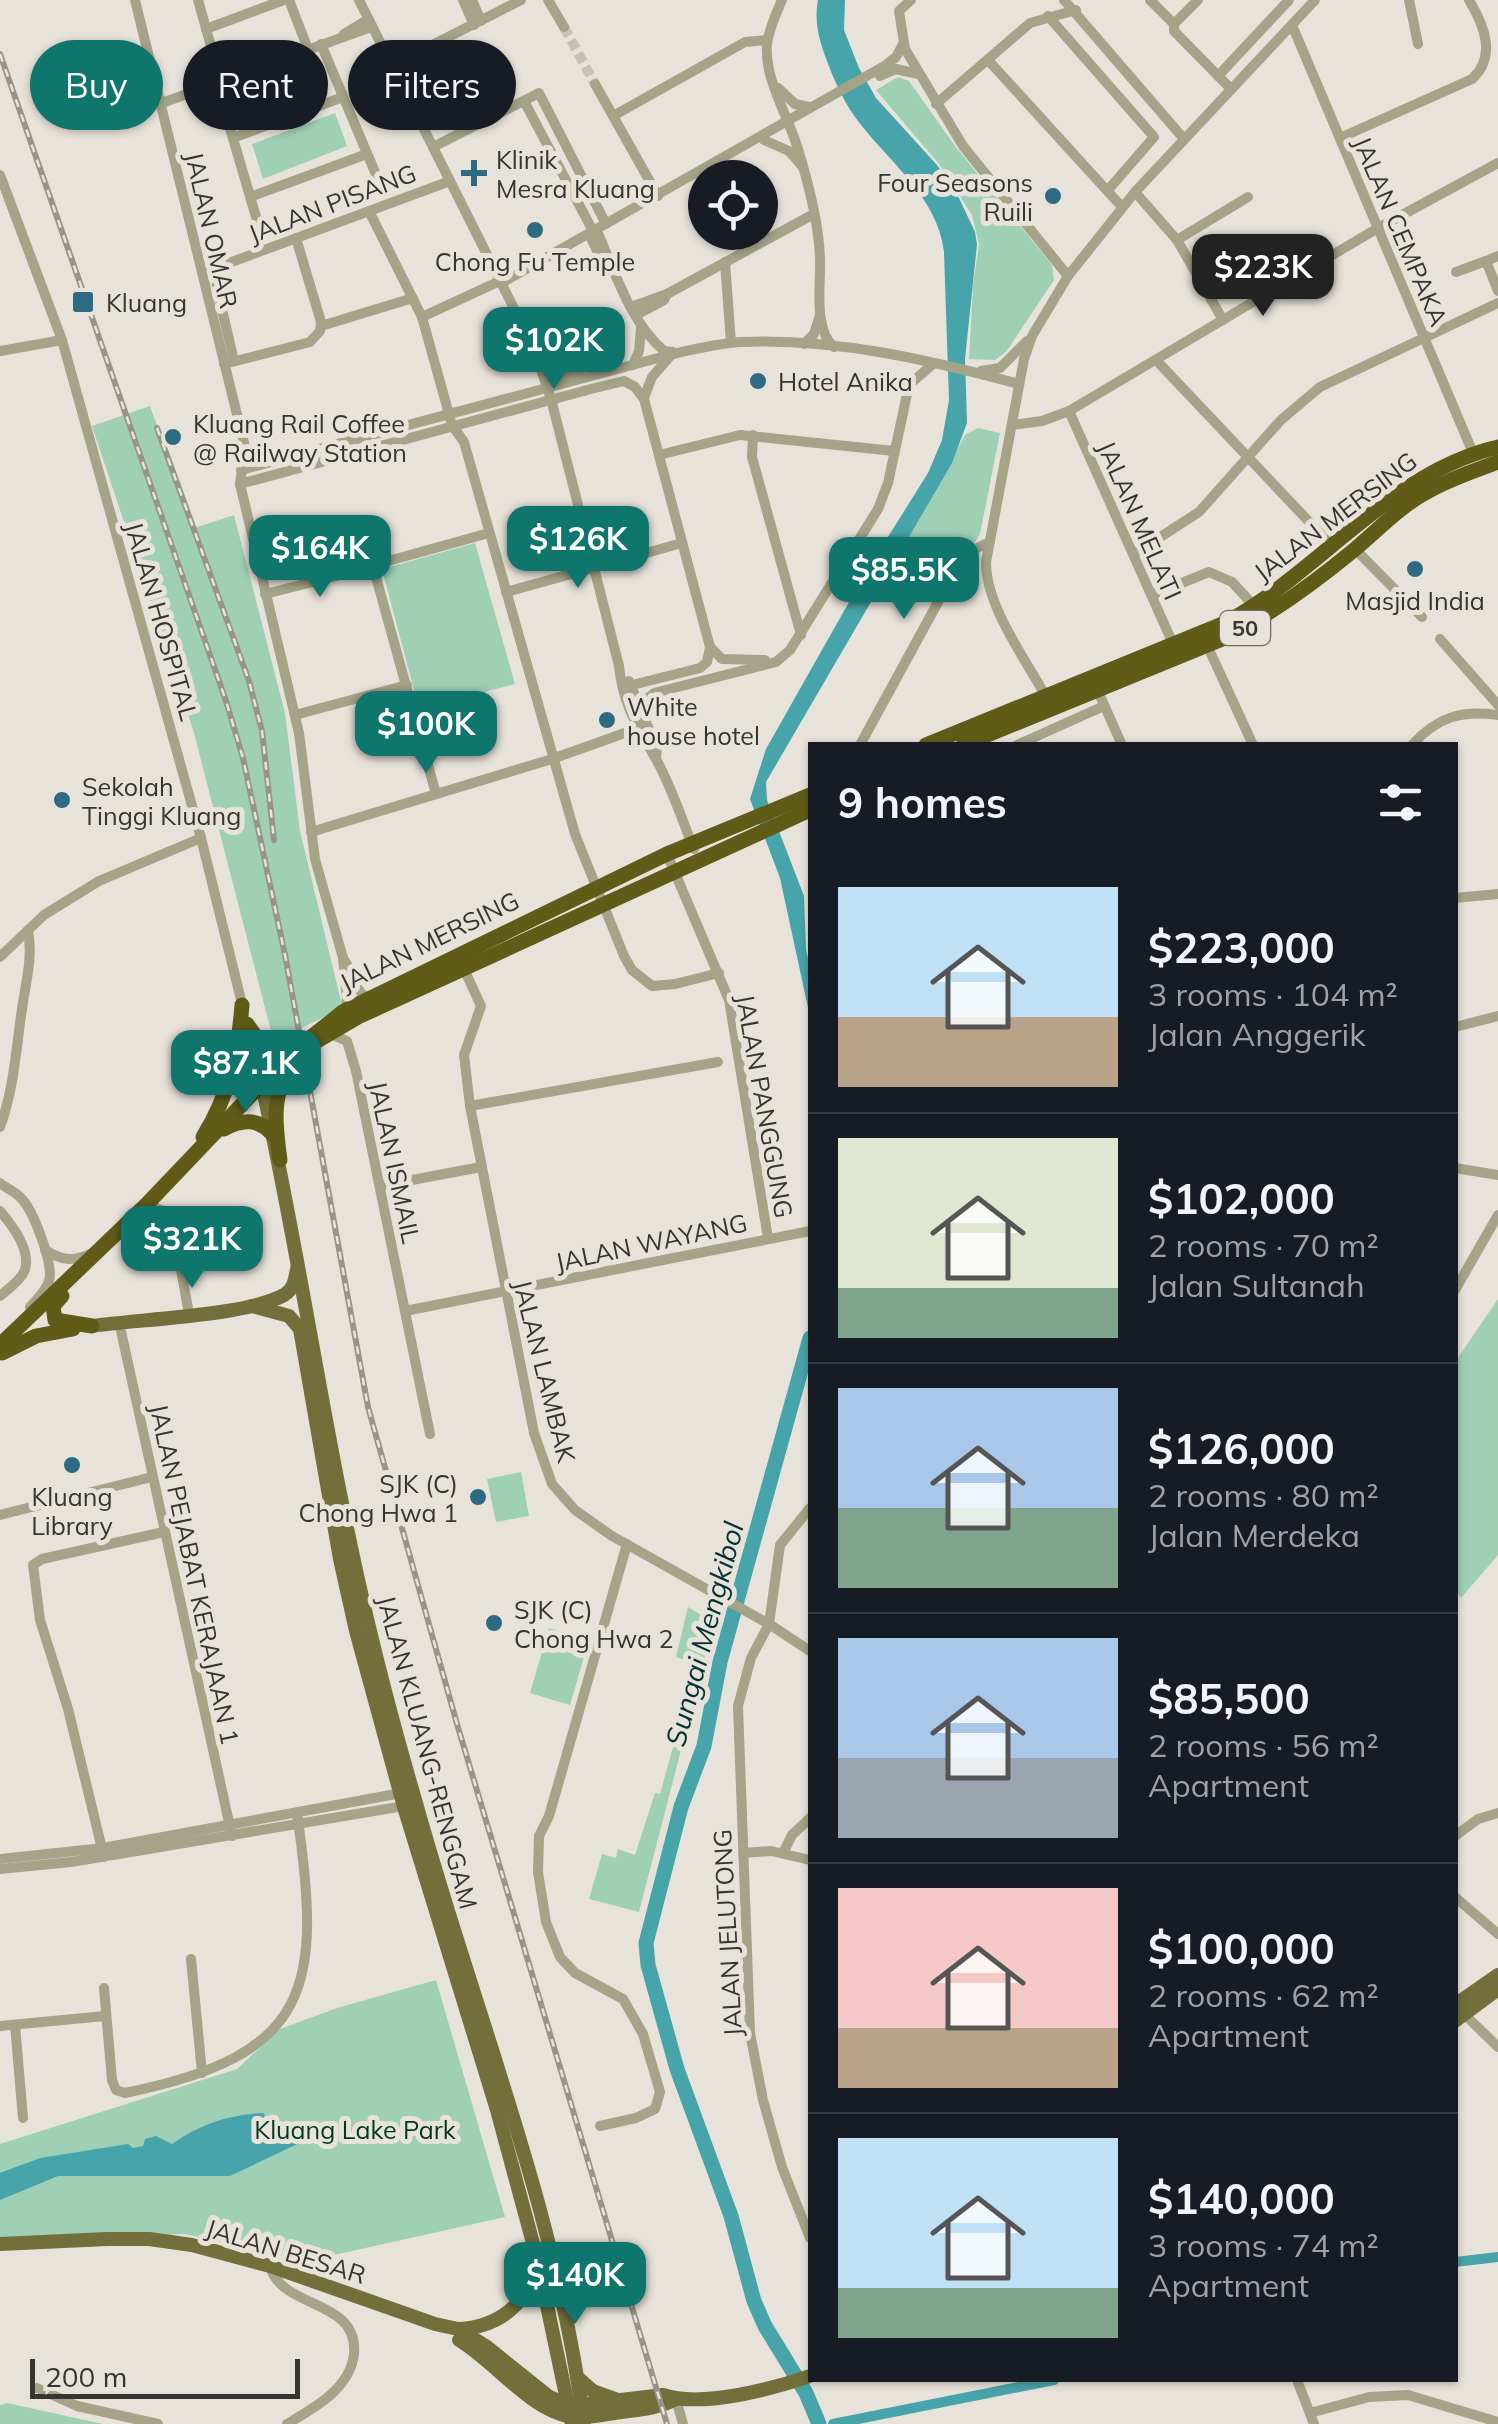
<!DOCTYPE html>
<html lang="en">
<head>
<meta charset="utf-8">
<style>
	:root { --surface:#171b24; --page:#20242c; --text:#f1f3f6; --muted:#9ea1a6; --line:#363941; --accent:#0f766e }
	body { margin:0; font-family:Mulish,sans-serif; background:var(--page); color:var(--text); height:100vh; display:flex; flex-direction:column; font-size:38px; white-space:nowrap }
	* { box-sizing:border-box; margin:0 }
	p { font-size:32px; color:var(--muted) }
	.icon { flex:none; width:55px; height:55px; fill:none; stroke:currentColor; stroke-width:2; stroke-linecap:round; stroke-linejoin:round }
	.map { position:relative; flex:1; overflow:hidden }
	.panel { position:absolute; left:808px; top:742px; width:650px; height:1640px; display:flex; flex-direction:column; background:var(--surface); border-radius:0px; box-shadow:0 2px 8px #0004 }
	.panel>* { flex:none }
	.top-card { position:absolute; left:30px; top:40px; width:628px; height:90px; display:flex; gap:20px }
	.controls { position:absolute; left:688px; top:160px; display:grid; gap:20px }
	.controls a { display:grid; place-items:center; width:90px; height:90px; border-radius:50%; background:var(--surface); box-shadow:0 2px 8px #0004; font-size:50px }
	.scale { position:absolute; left:30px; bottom:25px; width:270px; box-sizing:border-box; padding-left:10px; border:5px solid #373531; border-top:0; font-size:28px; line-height:35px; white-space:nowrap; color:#373531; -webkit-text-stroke:8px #e8e3da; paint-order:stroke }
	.price { position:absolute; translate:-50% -85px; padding:0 22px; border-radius:20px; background:var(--accent); color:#fff; font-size:32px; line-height:65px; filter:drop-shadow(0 2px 5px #0008) }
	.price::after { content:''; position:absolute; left:50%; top:60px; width:30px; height:22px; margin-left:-15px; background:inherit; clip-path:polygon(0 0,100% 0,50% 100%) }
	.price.selected { background:#222; color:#fff }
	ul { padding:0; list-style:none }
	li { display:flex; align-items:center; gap:30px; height:250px; padding:0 30px }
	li+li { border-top:2px solid var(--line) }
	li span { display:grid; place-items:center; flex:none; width:280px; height:200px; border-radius:0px; color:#555 }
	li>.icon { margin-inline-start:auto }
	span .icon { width:120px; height:120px; fill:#fffc; stroke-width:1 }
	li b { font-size:42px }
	h2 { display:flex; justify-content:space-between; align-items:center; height:120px; padding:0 30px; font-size:42px }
	.tag { padding:0 35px; border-radius:45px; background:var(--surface); box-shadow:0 2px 8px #0004; font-size:35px; line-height:90px }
	.tag.selected { background:var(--accent); color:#fff }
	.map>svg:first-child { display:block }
	.green { fill:#9fd0b5 }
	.water { fill:#47a4aa }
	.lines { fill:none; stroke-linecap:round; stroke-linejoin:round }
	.canal { stroke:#47a4aa; stroke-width:10 }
	.river { stroke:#47a4aa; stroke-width:15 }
	.minor-tunnel { stroke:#c5c0b8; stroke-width:10; stroke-dasharray:10 5; stroke-linecap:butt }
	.minor { stroke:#a5a488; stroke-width:10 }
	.major { stroke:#726f3a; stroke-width:14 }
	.highway { stroke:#605c17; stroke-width:15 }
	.rail-casing { stroke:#98948d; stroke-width:6 }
	.rail { stroke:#e8e3da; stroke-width:2.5; stroke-dasharray:8; stroke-linecap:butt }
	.poi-dot { fill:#2e6b82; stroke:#e8e3da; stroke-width:4 }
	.labels { text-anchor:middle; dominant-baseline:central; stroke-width:10; stroke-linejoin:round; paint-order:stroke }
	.shield { fill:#e8e3da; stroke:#6c6964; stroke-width:2.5 }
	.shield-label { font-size:22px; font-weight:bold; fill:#373531 }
	.poi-label { font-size:25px; fill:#373531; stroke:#e8e3da; text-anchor:start }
	.street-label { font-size:25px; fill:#373531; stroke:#e8e3da }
	.park-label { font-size:25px; fill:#003922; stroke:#e8e3da }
	.water-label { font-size:28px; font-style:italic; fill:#033234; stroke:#e8e3da }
</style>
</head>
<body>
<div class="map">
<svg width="1498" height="2424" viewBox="0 0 1498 2424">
	<rect width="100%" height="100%" fill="#e8e3da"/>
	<g class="green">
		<polygon points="898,77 909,81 955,146 1052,265 1054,280 1006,352 995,360 969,359 973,285 979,244 972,215 939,164 876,90"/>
		<polygon points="335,113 347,146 263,179 252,144"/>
		<polygon points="150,406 194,528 234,515 285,713 300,831 341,1001 337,1011 278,1039 272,1035 194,733 92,426"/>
		<polygon points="978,428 1000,433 980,534 975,542 925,580 896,560 965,435"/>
		<polygon points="475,543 515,684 419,709 382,569"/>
		<polygon points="1498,1299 1498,1555 1461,1598 1455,1589 1455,1362"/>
		<polygon points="521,1472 529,1516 496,1522 487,1479"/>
		<polygon points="688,1607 714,1623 639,1912 589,1899 602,1854 616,1858 618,1849 635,1855 655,1793 660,1794 696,1664 676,1657"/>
		<polygon points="549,1628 589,1640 570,1705 530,1693"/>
		<polygon points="436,1980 505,2217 307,2261 185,2234 0,2242 0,2144 237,2069 280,2029 337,2008"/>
		<polygon points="7,2403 103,2424 0,2424 0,2405"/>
	</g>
	<g class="water">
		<path d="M818,0h27l-1,30 15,38 17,30 61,67 21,31 17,36 2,12 -12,115 2,64 -15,40 -186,319 1,18 37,96 2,54 4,16v51l-30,-139 -30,-79 16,-50 100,-177 62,-99 14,-33 7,-40 -5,-148c-6,-56 -58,-92 -89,-135 -12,-17 -21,-37 -28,-56 -8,-21 -13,-39 -9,-61z"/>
		<path d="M264,2113l7,27 8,-3 2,-6 18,-9 9,17 -78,37h-172l-58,24v-27l40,-15 88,-14 5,4 10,-2 2,-7 11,-3 16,8c28,-20 58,-30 92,-31z"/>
	</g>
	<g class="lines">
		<g class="canal">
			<polyline points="1455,2262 1498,2257"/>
			<polyline points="833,2424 1054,2380"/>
		</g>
		<polyline class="river" points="810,1338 720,1662 704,1746 681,1807 646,1943 648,1965 677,2069 731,2216 754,2301 765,2326 806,2393 819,2424"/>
		<polyline class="minor-tunnel" points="564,27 595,84"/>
		<g class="minor">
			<path d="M135,0l110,447 -5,37 59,249 16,126 28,99c10,13 10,31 24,40"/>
			<polyline points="198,0 221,82"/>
			<polyline points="289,0 308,49"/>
			<path d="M359,0l174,346 18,53 68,267c4,40 19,61 38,95 15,27 25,59 37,88"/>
			<polyline points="463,0 474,25"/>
			<polyline points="472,0 481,21"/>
			<polyline points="548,0 564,27"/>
			<path d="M782,0c-6,14 -13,29 -15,44 -3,34 20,70 30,102 10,32 22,79 23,113 1,25 -7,70 14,88"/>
			<polyline points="911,0 899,11 905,49 963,146 1068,276"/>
			<polyline points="1064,0 1184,139"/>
			<polyline points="1150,0 1174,24"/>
			<polyline points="1198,0 1174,24 1174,31 1231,89"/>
			<polyline points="1409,0 1418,44"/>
			<polyline points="1048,16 1154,137 1108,190"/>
			<polyline points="1292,25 1473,453"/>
			<polyline points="206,29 284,0"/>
			<polyline points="344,34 367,20"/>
			<polyline points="321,44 380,184"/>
			<polyline points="988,60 1122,207"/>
			<polyline points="391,66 521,0"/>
			<polyline points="395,74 428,55 435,46"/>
			<polyline points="880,76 896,69 918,74"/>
			<polyline points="1218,76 1289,0"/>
			<polyline points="217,84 259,227"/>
			<polyline points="595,84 658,196"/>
			<polyline points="778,88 795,104 809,107"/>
			<polyline points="524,101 593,231"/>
			<polyline points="162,103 371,27"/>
			<polyline points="936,104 1030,23 1076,10"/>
			<polyline points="613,116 745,42 767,40"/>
			<polyline points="233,138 343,97"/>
			<path d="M1340,138l132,-59c25,-23 12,-54 -3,-79"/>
			<polyline points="764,140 789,151 802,166"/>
			<polyline points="433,147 539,93 606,224"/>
			<polyline points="0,175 62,340 201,838 243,1008"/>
			<polyline points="1135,192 1177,240 1223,320"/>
			<polyline points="250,197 367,154"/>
			<polyline points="369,211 422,317 452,425 464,442 575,834 624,956 632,970 652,986 675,984 719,973"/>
			<path d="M596,229c19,41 32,91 68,122l9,1"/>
			<polyline points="589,234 602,261 609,263"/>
			<polyline points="1177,240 1248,197"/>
			<polyline points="1498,256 1486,261 1498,291"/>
			<polyline points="725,262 731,343"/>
			<polyline points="228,265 217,281 217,288 234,361"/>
			<polyline points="1456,272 1486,261"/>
			<polyline points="202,273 450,181"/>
			<polyline points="503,282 886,65 896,57 903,44"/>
			<polyline points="631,307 667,294 812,215"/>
			<polyline points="636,315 664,300 667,294"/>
			<polyline points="422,317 502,280"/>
			<polyline points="321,326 413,298"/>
			<polyline points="804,344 814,334 820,315"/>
			<polyline points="537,350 564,375 580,375"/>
			<polyline points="0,351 62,340"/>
			<polyline points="1156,360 1332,546"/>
			<polyline points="224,364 310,342 320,331 321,322 296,238"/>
			<polyline points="633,365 639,351 641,327"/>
			<polyline points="981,371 1000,368 1027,341"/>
			<polyline points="644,398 652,377 672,354"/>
			<polyline points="1069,411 1174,646"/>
			<polyline points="1012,425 1042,421 1069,411 1378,228 1498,163"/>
			<polyline points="753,435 752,457 801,635"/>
			<polyline points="659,455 740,435 894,451"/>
			<path d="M241,470l432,-116c22,-5 46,-11 69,-12 93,-4 188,18 277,42"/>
			<polyline points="240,484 591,389 624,381 635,387 644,399 710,647 707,662 700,668 632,685"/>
			<polyline points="1355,549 1422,617"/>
			<polyline points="1134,554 1199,512 1281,420 1320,387 1498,303"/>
			<polyline points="374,570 436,794"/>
			<polyline points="506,592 682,543"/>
			<polyline points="265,594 364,569 374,570 381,563 489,533"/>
			<polyline points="1152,595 1209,572 1232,582 1255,607"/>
			<polyline points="1440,639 1498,705"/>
			<polyline points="1207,645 1253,745"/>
			<polyline points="710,647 722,659 765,660"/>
			<polyline points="629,681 657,749 656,758"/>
			<polyline points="1097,689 1122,745"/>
			<path d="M1045,695c-21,-38 -59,-89 -59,-133l38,-203 8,-23 36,-60 67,-84 180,-192"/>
			<polyline points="642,712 647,699 654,693 776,662 790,650 878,509 888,483 909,385 934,363"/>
			<polyline points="295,715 407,685"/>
			<polyline points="860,745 961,560 975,549 990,542"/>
			<polyline points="1017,745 1104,706"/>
			<path d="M1412,745c25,-28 49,-35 86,-30"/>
			<polyline points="311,832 552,759 636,729"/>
			<polyline points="667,854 729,1000 768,1238"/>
			<polyline points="1455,898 1498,894"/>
			<polyline points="0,957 44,915 99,881 201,838"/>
			<polyline points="343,958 347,1000 344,1011"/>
			<polyline points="464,969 481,1006 464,1055 470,1106 534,1433 552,1484 575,1510 612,1536 769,1624 810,1651"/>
			<polyline points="1455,1027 1498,1016"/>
			<polyline points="248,1030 262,1085"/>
			<polyline points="330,1034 347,1041 356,1071 430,1434"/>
			<polyline points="470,1106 718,1062"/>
			<path d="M0,1127c14,-38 16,-78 22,-118 4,-29 11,-50 6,-79"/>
			<polyline points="1455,1168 1498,1175"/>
			<path d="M0,1183c6,5 15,9 20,14 13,12 34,67 29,84 -3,10 -12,18 -19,26"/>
			<polyline points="380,1186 481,1167"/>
			<polyline points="147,1204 171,1214 189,1314"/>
			<path d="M0,1211c12,14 33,41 24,61 -4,9 -16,17 -24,24"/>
			<path d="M45,1250c16,10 27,12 45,4"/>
			<polyline points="1455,1290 1498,1215"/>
			<polyline points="405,1311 810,1231"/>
			<polyline points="119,1322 232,1836"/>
			<polyline points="810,1508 780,1545 769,1624 751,1658 738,1706 750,2033 763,2100 782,2167 810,2238"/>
			<polyline points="0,1515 152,1477"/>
			<polyline points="1455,1836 1478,1819 1498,1813"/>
			<polyline points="743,1853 771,1851 810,1860"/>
			<polyline points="783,1853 792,1835 810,1818"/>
			<polyline points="104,1857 68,1709 40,1620 33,1565 42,1559 164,1532"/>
			<polyline points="0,1859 103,1848 407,1792"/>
			<polyline points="0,1869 71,1862 410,1805"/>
			<polyline points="1455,1897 1498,1934"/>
			<polyline points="191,1959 202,2073"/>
			<path d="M104,1988l8,92 4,10 9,3c188,-38 197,-106 172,-280"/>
			<polyline points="1464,2014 1498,2047"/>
			<polyline points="15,2025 23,2118"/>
			<polyline points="0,2026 105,2016"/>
			<polyline points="600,2126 636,2118 655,2109 660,2092 643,2034 623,1999 575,1973 560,1957 546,1922 538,1872 539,1836 549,1816 627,1544"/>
			<path d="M270,2266c11,44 89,32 84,88 -4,35 -40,54 -67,70"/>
			<polyline points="1297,2380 1314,2424"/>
			<polyline points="37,2388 77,2406 158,2424"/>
			<polyline points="676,2399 683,2424"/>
			<polyline points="1310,2413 1369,2397 1408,2395 1498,2422"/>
		</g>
		<g class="major">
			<path d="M262,1085c40,180 64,363 107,542 14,59 30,118 47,176 57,206 141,408 168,621"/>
			<polyline points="252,1306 289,1316 300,1329 340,1559 356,1631 404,1807 497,2110 537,2258 572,2424"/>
			<path d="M92,1326c48,-7 154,-10 192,-31 10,-6 11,-15 13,-26"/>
			<polyline points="1455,2005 1498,1975"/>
			<polyline points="1455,2021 1498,1989"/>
			<path d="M0,2244l107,-5h42l43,6 78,21 165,58 23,5 29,18 61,49 22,10 93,-11c39,13 109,-6 147,-19"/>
			<path d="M459,2329c39,-2 69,-25 77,-63"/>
			<path d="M459,2340c34,20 71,69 109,76 15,3 32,-1 47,-3 20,-3 43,-4 61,-14"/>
			<polyline points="577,2377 593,2391 618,2400"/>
		</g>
		<g class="highway">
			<path d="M926,745l299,-122c95,-51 165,-151 273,-176"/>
			<path d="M963,745l264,-108c46,-24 87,-54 127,-87 24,-20 45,-43 73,-58 22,-13 47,-21 71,-30"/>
			<path d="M247,1024c13,19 19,29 44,29"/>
			<polyline points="317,1041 358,1017 810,810"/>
			<path d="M224,1129c18,-10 35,-11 49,6"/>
			<path d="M203,1137c27,-44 35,-82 39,-132"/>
			<path d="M280,1160c-5,-37 -10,-69 16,-100"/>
			<polyline points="62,1296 53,1306 55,1320 92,1326"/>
			<polyline points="0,1345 147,1204 291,1053 344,1011 667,854 810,795"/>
			<polyline points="2,1353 36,1336 73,1329"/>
		</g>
		<defs>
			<g id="rail">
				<polyline points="0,54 226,701 243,758 285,955 368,1407 457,1724 667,2424"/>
				<polyline points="157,428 249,681 262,731 274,840"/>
			</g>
		</defs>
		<use href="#rail" class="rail-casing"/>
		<use href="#rail" class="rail"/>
	</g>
	<g class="poi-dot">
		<path d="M469 158h10v10h10v10h-10v10h-10v-10h-10v-10h10z"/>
		<circle cx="1053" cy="196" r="10"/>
		<circle cx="535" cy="230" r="10"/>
		<rect x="71" y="290" width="24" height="24" rx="5"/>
		<circle cx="758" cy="381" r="10"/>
		<circle cx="173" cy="437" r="10"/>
		<circle cx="1415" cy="569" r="10"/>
		<circle cx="607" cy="720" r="10"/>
		<circle cx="62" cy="800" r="10"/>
		<circle cx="72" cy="1465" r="10"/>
		<circle cx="478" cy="1497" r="10"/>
		<circle cx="494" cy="1623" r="10"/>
	</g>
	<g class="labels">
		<rect class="shield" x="1220" y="611" width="50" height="34" rx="8"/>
		<g class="shield-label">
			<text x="1245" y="628">50</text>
		</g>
		<g class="poi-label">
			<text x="496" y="159">Klinik<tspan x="496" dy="29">Mesra Kluang</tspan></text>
			<text x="1033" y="182" text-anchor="end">Four Seasons<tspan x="1033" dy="29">Ruili</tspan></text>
			<text x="535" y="261" text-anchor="middle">Chong Fu Temple</text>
			<text x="106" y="302">Kluang</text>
			<text x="778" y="381">Hotel Anika</text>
			<text x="193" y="423">Kluang Rail Coffee<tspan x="193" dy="29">@ Railway Station</tspan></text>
			<text x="1415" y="600" text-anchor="middle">Masjid India</text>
			<text x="627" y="706">White<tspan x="627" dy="29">house hotel</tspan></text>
			<text x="82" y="786">Sekolah<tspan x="82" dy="29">Tinggi Kluang</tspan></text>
			<text x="458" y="1483" text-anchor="end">SJK (C)<tspan x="458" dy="29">Chong Hwa 1</tspan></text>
			<text x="72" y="1496" text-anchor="middle">Kluang<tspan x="72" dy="29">Library</tspan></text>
			<text x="514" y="1609">SJK (C)<tspan x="514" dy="29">Chong Hwa 2</tspan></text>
		</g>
		<g class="street-label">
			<text transform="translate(332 203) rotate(-21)">JALAN PISANG</text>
			<text transform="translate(212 230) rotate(77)">JALAN OMAR</text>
			<text transform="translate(1401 231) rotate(67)">JALAN CEMPAKA</text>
			<text transform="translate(1335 516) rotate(-37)">JALAN MERSING</text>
			<text transform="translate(1140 520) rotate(66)">JALAN MELATI</text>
			<text transform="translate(162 621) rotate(74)">JALAN HOSPITAL</text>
			<text transform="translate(429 941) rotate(-26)">JALAN MERSING</text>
			<text transform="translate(765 1106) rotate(80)">JALAN PANGGUNG</text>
			<text transform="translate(395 1162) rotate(78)">JALAN ISMAIL</text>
			<text transform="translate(651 1242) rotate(-12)">JALAN WAYANG</text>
			<text transform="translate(545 1371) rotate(76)">JALAN LAMBAK</text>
			<text transform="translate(195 1574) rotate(78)">JALAN PEJABAT KERAJAAN 1</text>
			<text transform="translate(428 1752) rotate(75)">JALAN KLUANG-RENGGAM</text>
			<text transform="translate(727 1933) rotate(-93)">JALAN JELUTONG</text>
			<text transform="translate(286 2251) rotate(17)">JALAN BESAR</text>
		</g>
		<g class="park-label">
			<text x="355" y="2129">Kluang Lake Park</text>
		</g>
		<g class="water-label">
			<text transform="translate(704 1634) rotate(-75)">Sungai Mengkibol</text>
		</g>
	</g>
</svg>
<div class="controls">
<a><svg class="icon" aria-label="locate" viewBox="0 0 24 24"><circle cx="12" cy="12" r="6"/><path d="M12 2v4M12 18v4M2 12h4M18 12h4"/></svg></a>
</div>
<div class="scale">200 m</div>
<b class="price selected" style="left:1263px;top:319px">$223K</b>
<b class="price" style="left:554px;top:392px">$102K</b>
<b class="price" style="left:578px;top:591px">$126K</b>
<b class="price" style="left:320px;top:600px">$164K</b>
<b class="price" style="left:904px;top:622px">$85.5K</b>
<b class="price" style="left:426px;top:776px">$100K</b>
<b class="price" style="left:246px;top:1115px">$87.1K</b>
<b class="price" style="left:192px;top:1291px">$321K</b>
<b class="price" style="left:575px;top:2327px">$140K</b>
<div class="top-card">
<a class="tag selected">Buy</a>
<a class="tag">Rent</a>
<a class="tag">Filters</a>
</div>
<section class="panel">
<h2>9 homes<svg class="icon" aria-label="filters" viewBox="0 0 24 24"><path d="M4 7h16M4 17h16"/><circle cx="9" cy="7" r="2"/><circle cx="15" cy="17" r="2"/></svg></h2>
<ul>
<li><span style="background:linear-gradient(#bfe0f5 65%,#b9a48a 0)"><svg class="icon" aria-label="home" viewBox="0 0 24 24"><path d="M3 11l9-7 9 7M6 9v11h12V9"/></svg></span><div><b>$223,000</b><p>3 rooms · 104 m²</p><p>Jalan Anggerik</p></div></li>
<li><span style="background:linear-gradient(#dfe7d0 75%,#7fa58c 0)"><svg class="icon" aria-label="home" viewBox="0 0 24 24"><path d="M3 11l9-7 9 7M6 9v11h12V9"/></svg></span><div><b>$102,000</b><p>2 rooms · 70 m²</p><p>Jalan Sultanah</p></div></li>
<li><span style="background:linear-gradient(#a9c7e8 60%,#7fa58c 0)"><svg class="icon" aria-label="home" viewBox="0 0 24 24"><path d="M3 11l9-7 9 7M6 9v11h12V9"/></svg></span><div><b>$126,000</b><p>2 rooms · 80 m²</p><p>Jalan Merdeka</p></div></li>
<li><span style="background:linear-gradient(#a9c7e8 60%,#9aa5b1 0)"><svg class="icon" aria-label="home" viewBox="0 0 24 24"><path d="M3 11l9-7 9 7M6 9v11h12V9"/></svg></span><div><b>$85,500</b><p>2 rooms · 56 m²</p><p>Apartment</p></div></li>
<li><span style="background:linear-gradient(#f6c9c9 70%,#b9a48a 0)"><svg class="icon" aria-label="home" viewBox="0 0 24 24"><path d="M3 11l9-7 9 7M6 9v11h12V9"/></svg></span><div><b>$100,000</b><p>2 rooms · 62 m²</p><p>Apartment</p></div></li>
<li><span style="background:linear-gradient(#bfe0f5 75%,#7fa58c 0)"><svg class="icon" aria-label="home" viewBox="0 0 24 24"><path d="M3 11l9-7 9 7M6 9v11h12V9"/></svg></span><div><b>$140,000</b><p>3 rooms · 74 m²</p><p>Apartment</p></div></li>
</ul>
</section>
</div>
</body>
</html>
